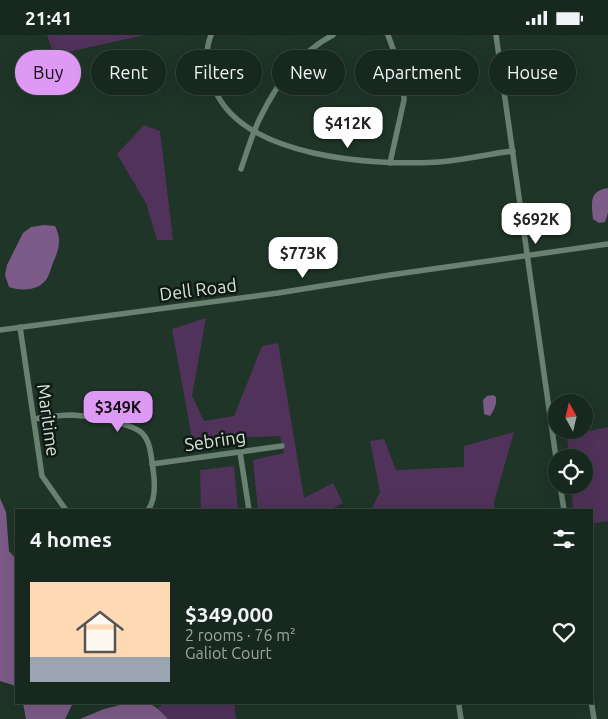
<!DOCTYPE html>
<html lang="en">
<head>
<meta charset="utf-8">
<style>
	:root { --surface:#17281e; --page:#203027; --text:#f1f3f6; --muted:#9ea6a4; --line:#36443c; --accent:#dd99f4 }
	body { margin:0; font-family:Ubuntu,sans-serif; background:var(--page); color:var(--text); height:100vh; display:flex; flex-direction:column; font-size:19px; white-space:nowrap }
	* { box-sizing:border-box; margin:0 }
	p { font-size:16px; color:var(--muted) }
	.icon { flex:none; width:28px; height:28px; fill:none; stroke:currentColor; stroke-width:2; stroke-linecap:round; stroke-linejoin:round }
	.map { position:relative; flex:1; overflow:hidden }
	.drawer { position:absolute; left:15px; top:474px; width:578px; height:195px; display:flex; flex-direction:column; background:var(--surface); border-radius:0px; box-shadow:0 5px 20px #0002,0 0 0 1px var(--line) }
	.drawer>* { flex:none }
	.top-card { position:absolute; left:15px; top:15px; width:579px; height:45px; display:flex; gap:10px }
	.needle { width:32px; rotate:352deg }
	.fabs { position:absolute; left:548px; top:359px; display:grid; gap:10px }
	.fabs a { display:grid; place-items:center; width:45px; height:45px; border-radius:50%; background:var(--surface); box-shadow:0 5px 20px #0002,0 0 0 1px var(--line); font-size:25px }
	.price { position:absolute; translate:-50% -42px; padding:0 11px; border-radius:10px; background:#fff; color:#222; font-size:16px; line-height:32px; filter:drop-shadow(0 1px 2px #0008) }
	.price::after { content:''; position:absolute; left:50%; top:30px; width:15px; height:11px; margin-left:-8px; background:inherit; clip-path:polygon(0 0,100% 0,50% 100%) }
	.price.on { background:var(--accent); color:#111 }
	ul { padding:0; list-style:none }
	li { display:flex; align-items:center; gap:15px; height:125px; padding:0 15px }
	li+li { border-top:1px solid var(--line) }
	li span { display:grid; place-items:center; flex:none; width:140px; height:100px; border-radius:0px; color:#555 }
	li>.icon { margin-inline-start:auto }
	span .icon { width:60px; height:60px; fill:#fffc; stroke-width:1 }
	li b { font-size:21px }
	h2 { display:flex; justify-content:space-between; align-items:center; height:60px; padding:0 15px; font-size:21px }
	.pill { padding:0 18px; border-radius:22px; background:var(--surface); box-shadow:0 5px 20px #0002,0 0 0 1px var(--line); font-size:18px; line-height:45px }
	.pill.on { background:var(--accent); color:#111 }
	.status { display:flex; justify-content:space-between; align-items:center; height:35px; padding:0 25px; background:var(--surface); direction:ltr }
	.status svg { height:14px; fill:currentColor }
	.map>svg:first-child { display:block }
	.green { fill:#50325a }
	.water { fill:#7c5b88 }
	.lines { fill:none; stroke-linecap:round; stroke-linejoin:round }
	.street { stroke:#698171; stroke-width:5.5 }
	.labels { text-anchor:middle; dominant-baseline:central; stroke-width:5; stroke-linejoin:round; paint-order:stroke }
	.street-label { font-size:18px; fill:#d5e2d9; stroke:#101a14 }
</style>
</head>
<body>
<div class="status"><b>21:41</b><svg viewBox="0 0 49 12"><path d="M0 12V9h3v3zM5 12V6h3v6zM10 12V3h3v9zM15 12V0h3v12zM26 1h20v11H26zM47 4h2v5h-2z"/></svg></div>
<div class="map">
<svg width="608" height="684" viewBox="0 0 608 684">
	<rect width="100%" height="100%" fill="#1f3528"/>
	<g class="green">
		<polygon points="47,0 145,0 54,20"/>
		<polygon points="144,90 160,96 173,205 157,205 146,168 117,119"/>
		<polygon points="206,283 192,361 204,386 234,381 262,311 278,308 304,463 333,448 343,468 329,475 258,475 253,425 284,418 280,401 192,404 172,294"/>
		<polygon points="608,392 608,486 591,489 591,475 573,475 571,450 584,450 584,422 569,422 567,401"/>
		<polygon points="514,397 494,467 495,475 371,475 380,457 370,406 384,404 396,435 464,432 464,411"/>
		<polygon points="234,431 238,475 201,475 200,435"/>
		<polygon points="164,668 234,668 236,684 168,684 158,673"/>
	</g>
	<g class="water">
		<path d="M608,153v25l-3,9 -6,1 -6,-4c-1,-15 -5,-28 15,-31z"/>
		<path d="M44,190l11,1c7,14 4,23 -2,37 -2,5 -4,14 -8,18 -8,10 -26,10 -36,6l-4,-12 2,-10 16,-32 8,-6z"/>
		<path d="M493,360l3,2c1,7 -2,13 -6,19l-6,-2 -1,-14 4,-4z"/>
		<polygon points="0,463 6,477 9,516 16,524 16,654 13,650 0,646"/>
		<polygon points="23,668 73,668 65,684 26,684"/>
		<path d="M128,668c21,-1 26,0 40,16h-88l24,-10z"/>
	</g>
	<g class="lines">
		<g class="street">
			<path d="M211,0c-7,18 -4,38 4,55 29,68 159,76 223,72 25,-2 50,-8 75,-11"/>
			<polyline points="388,0 403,42 404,65 390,128"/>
			<polyline points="496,0 556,423"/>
			<path d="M241,134c6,-17 11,-35 19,-51 16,-33 40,-66 73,-83"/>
			<polyline points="20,292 42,441 66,475"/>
			<polyline points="0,295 278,258 390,240 608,209"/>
			<path d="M34,384c12,-2 25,-4 38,-4 16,1 58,7 70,18 9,9 9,24 11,36 2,13 3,30 -5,41"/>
			<polyline points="240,417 249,475"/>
			<polyline points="152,429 282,411"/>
			<polyline points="560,450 564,475"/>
			<polyline points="591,665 594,684"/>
			<polyline points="460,668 459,671 461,684"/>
		</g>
	</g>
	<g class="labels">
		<g class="street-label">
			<text transform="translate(198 254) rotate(-7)">Dell Road</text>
			<text transform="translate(49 385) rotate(82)">Maritime</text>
			<text transform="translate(215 405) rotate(-8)">Sebring</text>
		</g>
	</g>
</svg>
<div class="fabs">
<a><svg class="needle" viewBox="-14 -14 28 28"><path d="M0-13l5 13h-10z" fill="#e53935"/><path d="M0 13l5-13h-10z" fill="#9ea6a4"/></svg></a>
<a><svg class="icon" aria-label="locate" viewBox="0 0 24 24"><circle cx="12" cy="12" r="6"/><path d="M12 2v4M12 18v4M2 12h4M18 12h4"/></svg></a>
</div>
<b class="price" style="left:348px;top:114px">$412K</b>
<b class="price" style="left:536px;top:210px">$692K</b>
<b class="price" style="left:303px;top:244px">$773K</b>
<b class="price on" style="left:118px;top:398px">$349K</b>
<div class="top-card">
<a class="pill on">Buy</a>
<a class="pill">Rent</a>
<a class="pill">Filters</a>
<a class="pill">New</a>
<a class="pill">Apartment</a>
<a class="pill">House</a>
</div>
<section class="drawer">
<h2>4 homes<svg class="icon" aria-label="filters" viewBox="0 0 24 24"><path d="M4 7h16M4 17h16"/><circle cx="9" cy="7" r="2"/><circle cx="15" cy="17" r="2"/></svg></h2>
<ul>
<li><span style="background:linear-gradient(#ffd9b3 75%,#9aa5b1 0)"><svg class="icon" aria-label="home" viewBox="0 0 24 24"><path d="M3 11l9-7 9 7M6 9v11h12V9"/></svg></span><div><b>$349,000</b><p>2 rooms · 76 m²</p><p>Galiot Court</p></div><svg class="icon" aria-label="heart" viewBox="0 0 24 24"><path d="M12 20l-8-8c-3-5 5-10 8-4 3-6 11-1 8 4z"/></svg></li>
</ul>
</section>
</div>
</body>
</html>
